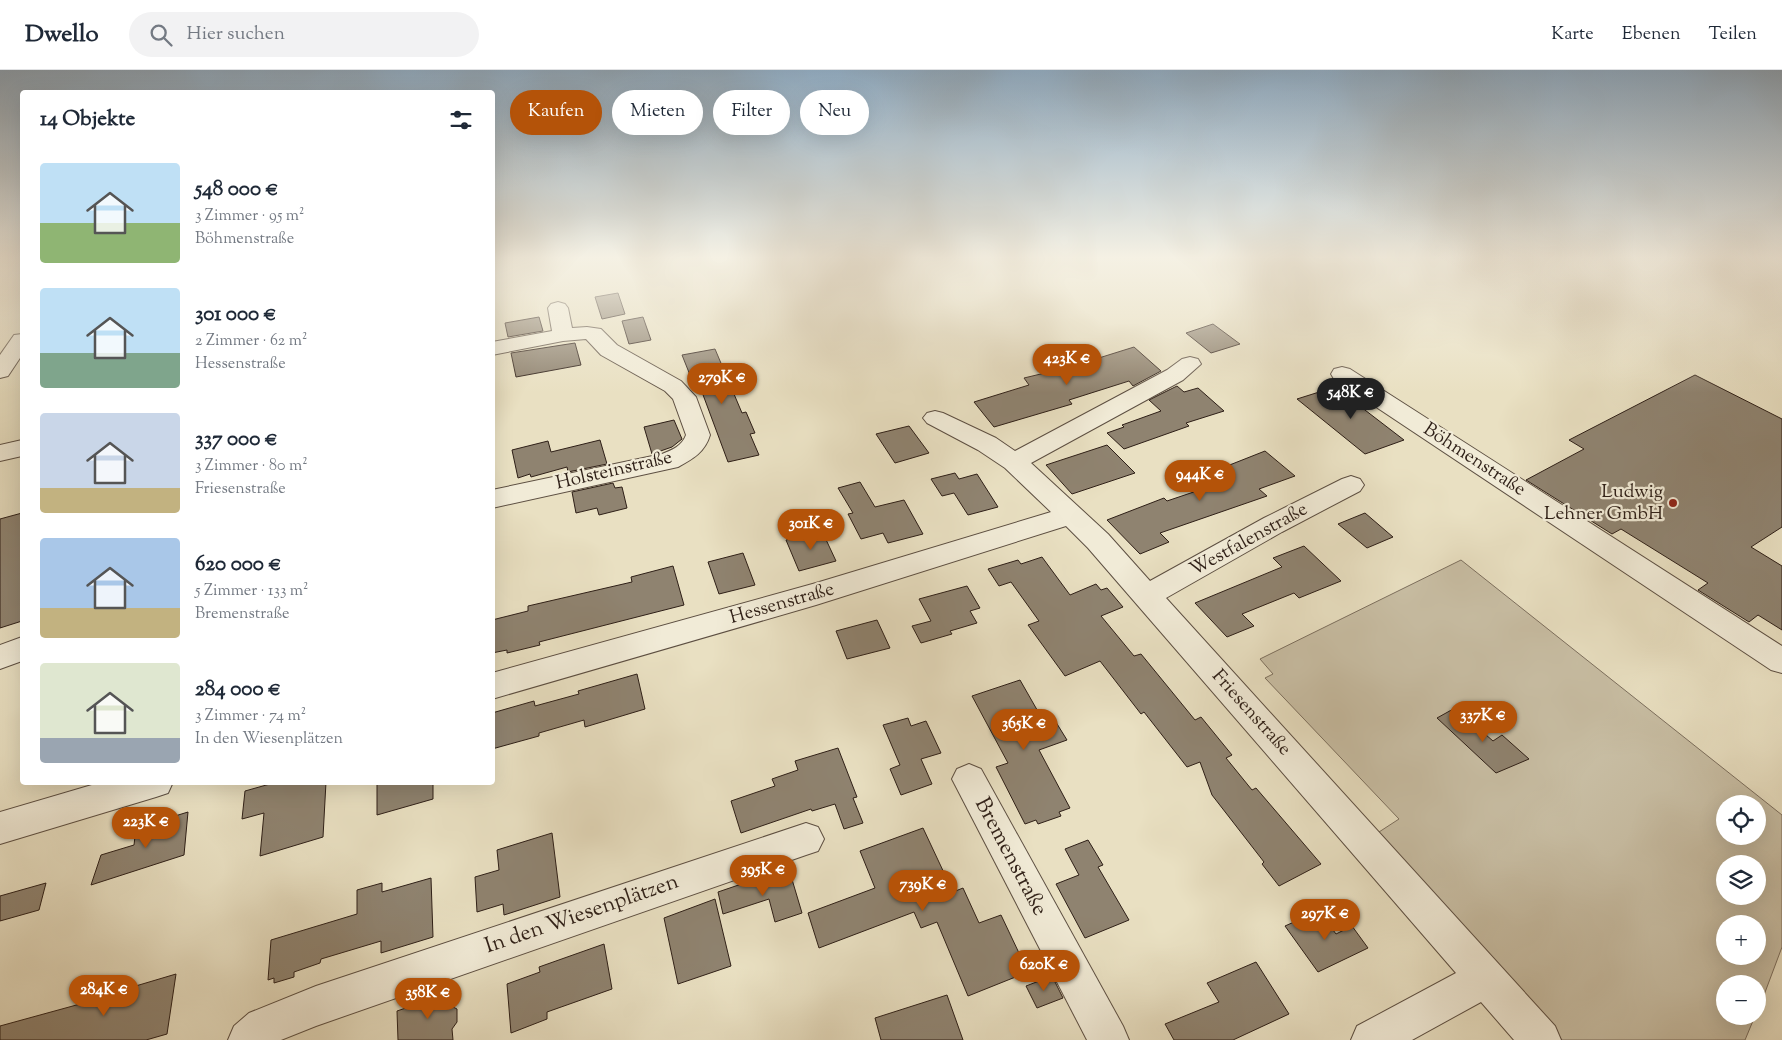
<!DOCTYPE html>
<html lang="de">
<head>
<meta charset="utf-8">
<style>
	:root { --surface:#fff; --page:#f2f2f3; --text:#1f2937; --muted:#747a83; --line:#e0e1e3; --accent:#b45309 }
	body { margin:0; font-family:"Sorts Mill Goudy",serif; background:var(--page); color:var(--text); height:100vh; display:flex; flex-direction:column; font-size:19px; white-space:nowrap }
	* { box-sizing:border-box; margin:0 }
	p { font-size:16px; color:var(--muted) }
	.icon { flex:none; width:28px; height:28px; fill:none; stroke:currentColor; stroke-width:2; stroke-linecap:round; stroke-linejoin:round }
	.map { position:relative; flex:1; overflow:hidden }
	.sheet { position:absolute; left:20px; top:20px; width:475px; height:695px; display:flex; flex-direction:column; background:var(--surface); border-radius:5px; box-shadow:0 5px 20px #0002 }
	.sheet>* { flex:none }
	.guide { position:absolute; left:510px; top:20px; width:475px; height:45px; display:flex; gap:10px }
	.tools { position:absolute; left:1716px; top:725px; display:grid; gap:10px }
	.tools a { display:grid; place-items:center; width:50px; height:50px; border-radius:50%; background:var(--surface); box-shadow:0 5px 20px #0002; font-size:25px }
	.price { position:absolute; translate:-50% -42px; padding:0 11px; border-radius:18px; background:var(--accent); color:#fff; font-size:16px; line-height:32px; filter:drop-shadow(0 1px 2px #0008) }
	.price::after { content:''; position:absolute; left:50%; top:30px; width:15px; height:11px; margin-left:-8px; background:inherit; clip-path:polygon(0 0,100% 0,50% 100%) }
	.price.active { background:#222; color:#fff }
	ul { padding:0; list-style:none }
	li { display:flex; align-items:center; gap:15px; height:125px; padding:0 20px }
	li span { display:grid; place-items:center; flex:none; width:140px; height:100px; border-radius:5px; color:#555 }
	li>.icon { margin-inline-start:auto }
	span .icon { width:60px; height:60px; fill:#fffc; stroke-width:1 }
	li b { font-size:21px }
	h2 { display:flex; justify-content:space-between; align-items:center; height:60px; padding:0 20px; font-size:21px }
	.chip { padding:0 18px; border-radius:22px; background:var(--surface); box-shadow:0 5px 20px #0002; font-size:18px; line-height:45px }
	.chip.active { background:var(--accent); color:#fff }
	header { display:flex; align-items:center; gap:30px; box-sizing:border-box; height:70px; padding:0 25px; background:var(--surface); border-bottom:1px solid var(--line) }
	header strong { font-size:24px }
	nav { display:flex; gap:28px; margin-inline-start:auto; font-size:18px }
	.search { width:350px; height:45px; background:var(--page); display:flex; align-items:center; gap:12px; box-sizing:border-box; padding:0 18px; border-radius:28px; color:var(--muted); font-size:19px }
	.map>svg:first-child { display:block }
	.green { fill:#c9bfa5; stroke:#7c6f5e; fill-rule:evenodd }
	.building { fill:#8f8370; stroke:#2e1f17 }
	.lines { fill:none; stroke-linecap:round; stroke-linejoin:round }
	.street-casing { stroke:#5d4f42; stroke-width:2 }
	.street { fill:#f1ebd7; fill-rule:evenodd }
	.poi-dot { fill:#8f2418; stroke:#f1ebd7; stroke-width:2 }
	.labels { text-anchor:middle; dominant-baseline:central; stroke-width:4.5; stroke-linejoin:round; paint-order:stroke }
	.street-label { font-size:19px; fill:#2e1f17; stroke:#f1ebd7 }
	.poi-label { font-size:19px; fill:#2e1f17; stroke:#f1ebd7; text-anchor:end }
	.near-street-label { font-size:22px; fill:#2e1f17; stroke:#f1ebd7 }
</style>
</head>
<body>
<header>
<strong>Dwello</strong>
<div class="search"><svg class="icon" aria-label="search" viewBox="0 0 24 24"><circle cx="10" cy="10" r="6"/><path d="M15 15l6 6"/></svg>Hier suchen</div>
<nav><a>Karte</a><a>Ebenen</a><a>Teilen</a></nav>
</header>
<div class="map">
<svg width="1782" height="970" viewBox="0 0 1782 970">
	<rect width="100%" height="100%" fill="#e9e0c2"/>
	<filter id="stains"><feTurbulence type="fractalNoise" baseFrequency=".004" numOctaves="4"/><feColorMatrix values="0 0 0 0 .2 0 0 0 0 .09 0 0 0 0 .02 0 0 0 .5 -.17"/></filter>
	<radialGradient id="worn" r=".72"><stop offset=".6" stop-color="#630" stop-opacity="0"/><stop offset="1" stop-color="#630" stop-opacity=".3"/></radialGradient>
	<path class="green" d="M1461,490l321,255v132l-24,64v-27h-33v32h30l-10,24h-183l-183,-208 20,-13 -134,-141 8,-4 -13,-15zM1725,734h33v32h-33zM1725,794h33v32h-33zM1725,854h33v32h-33z"/>
	<g class="building">
		<polygon points="618,223 625,244 602,249 595,227"/>
		<polygon points="539,247 543,261 508,267 505,253"/>
		<polygon points="643,247 651,270 629,274 622,251"/>
		<polygon points="1213,254 1240,274 1211,283 1186,263"/>
		<polygon points="575,273 581,295 516,307 511,283"/>
		<polygon points="1134,277 1161,301 1133,316 1129,311 1069,330 1072,334 994,357 974,332 1029,315 1024,308 1070,297"/>
		<polygon points="715,279 742,343 746,342 755,363 750,364 759,385 728,392 699,314 694,315 682,285"/>
		<polygon points="1695,305 1782,349 1782,457 1751,477 1782,496 1782,560 1758,545 1749,552 1698,520 1708,513 1621,459 1612,464 1526,410 1584,379 1569,370"/>
		<polygon points="1177,316 1184,322 1198,318 1224,341 1186,353 1189,356 1124,379 1107,363 1124,357 1122,355 1161,341 1149,330"/>
		<polygon points="1335,317 1404,370 1365,384 1297,329"/>
		<polygon points="674,350 682,369 672,377 652,384 644,357"/>
		<polygon points="909,356 929,383 895,393 876,364"/>
		<polygon points="600,370 607,394 568,402 567,397 531,407 530,404 518,408 512,380 548,371 551,382"/>
		<polygon points="1107,375 1135,403 1072,424 1046,395"/>
		<polygon points="1265,381 1295,406 1259,419 1267,426 1160,463 1169,472 1140,484 1107,450 1164,428 1167,431 1235,408 1222,398"/>
		<polygon points="955,403 959,409 977,404 998,437 968,445 954,423 942,426 931,409"/>
		<polygon points="860,412 875,437 904,430 923,464 888,473 883,463 861,469 848,444 853,443 838,418"/>
		<polygon points="613,413 615,418 622,417 627,438 599,445 597,438 576,443 572,422"/>
		<polygon points="22,443 22,551 0,558 0,449"/>
		<polygon points="1365,443 1393,467 1367,478 1338,454"/>
		<polygon points="822,461 836,491 799,501 786,470"/>
		<polygon points="1304,476 1341,511 1299,528 1294,523 1242,544 1254,556 1227,567 1195,533 1282,497 1273,488"/>
		<polygon points="743,483 755,515 719,524 708,492"/>
		<polygon points="1042,487 1070,525 1096,514 1101,520 1107,518 1123,537 1101,546 1134,586 1141,584 1195,650 1201,647 1232,685 1226,688 1252,720 1256,718 1321,794 1279,816 1262,794 1264,792 1212,725 1200,692 1187,697 1144,642 1141,644 1100,591 1065,606 1028,555 1039,551 1011,512 999,516 988,499 1018,490 1021,494"/>
		<polygon points="673,496 684,535 539,572 540,575 507,583 507,580 492,583 492,550 528,541 528,536 632,512 631,507"/>
		<polygon points="967,516 980,538 970,541 977,553 950,561 952,564 921,573 912,556 931,551 919,529"/>
		<polygon points="877,550 890,578 847,589 836,561"/>
		<polygon points="637,604 645,639 585,657 584,650 539,663 539,666 492,679 492,643 534,631 535,636 579,624 578,621"/>
		<polygon points="1020,610 1044,652 1054,649 1067,670 1039,680 1070,738 1059,742 1061,746 1038,754 1036,750 1025,754 996,697 1008,693 972,626"/>
		<polygon points="1455,638 1493,671 1502,665 1529,689 1496,703 1437,648"/>
		<polygon points="908,648 911,656 926,651 941,683 921,689 932,714 901,725 890,699 900,695 883,655"/>
		<polygon points="838,678 857,727 853,728 863,753 844,759 835,734 812,741 811,739 741,763 731,731 775,716 772,709 798,700 795,691"/>
		<polygon points="277,712 326,712 323,767 260,786 264,743 242,749 245,721"/>
		<polygon points="377,712 433,712 433,729 377,745"/>
		<polygon points="188,742 184,785 91,815 101,785 134,775 136,758"/>
		<polygon points="923,758 953,822 963,818 979,853 1001,845 1028,902 968,926 937,852 921,858 914,842 819,878 808,843 875,818 860,781"/>
		<polygon points="552,763 560,827 504,845 503,834 477,842 475,807 499,800 497,780"/>
		<polygon points="1088,770 1103,795 1098,797 1129,850 1085,868 1056,814 1079,805 1065,779"/>
		<polygon points="791,806 802,843 775,852 769,829 723,844 718,822 762,807 764,815"/>
		<polygon points="431,808 433,867 381,883 381,871 321,889 320,893 294,902 294,907 274,913 274,908 268,910 271,870 357,844 357,820 382,813 382,822"/>
		<polygon points="46,813 39,840 0,851 0,826"/>
		<polygon points="715,829 731,896 678,914 664,848"/>
		<polygon points="1319,841 1336,864 1352,856 1368,878 1318,902 1285,856"/>
		<polygon points="604,874 612,919 547,942 547,949 511,963 507,914 540,902 539,897"/>
		<polygon points="1256,892 1289,944 1233,970 1174,970 1165,954 1219,932 1207,913"/>
		<polygon points="176,904 167,964 146,970 0,970 0,956 91,931 92,929"/>
		<polygon points="1052,906 1063,928 1037,938 1026,916"/>
		<polygon points="450,923 451,936 457,939 457,952 452,959 453,970 398,970 397,941"/>
		<polygon points="947,925 963,970 881,970 875,948"/>
	</g>
	<g class="lines">
		<defs>
			<g id="street">
				<path d="M558,232l7,2 3,4 4,20 15,-1 14,2 16,16 64,36 15,16 14,38c-5,17 -17,24 -32,32l-186,41v-18l170,-36c10,-4 20,-8 24,-19l-13,-36 -8,-8 -64,-36 -15,-16 -23,2 -71,14v-13l60,-11 -4,-23 3,-4z"/>
				<polygon points="22,264 22,285 8,306 0,308 0,285 14,265"/>
				<polygon points="1190,287 1198,289 1201,294 1183,310 1031,393 1108,464 1150,511 1264,448 1342,409 1351,406 1360,409 1364,415 1360,421 1282,462 1166,528 1555,956 1561,970 1514,970 1481,932 1412,970 1351,970 1357,956 1456,903 1088,478 1066,456 816,535 492,629 492,603 816,513 1051,442 1005,398 978,380 927,353 923,348 927,343 935,341 943,343 996,368 1015,381 1167,300 1182,289"/>
				<polygon points="1342,297 1350,299 1782,576 1782,603 1771,600 1334,309 1331,304 1334,299"/>
				<polygon points="22,370 22,386 0,391 0,375"/>
				<polygon points="22,567 22,591 0,599 0,575"/>
				<polygon points="969,694 981,699 1123,956 1129,970 1087,970 952,709 957,699"/>
				<polygon points="102,712 173,712 168,723 156,727 0,774 0,742"/>
				<polygon points="806,753 818,757 824,769 818,781 806,785 316,956 281,970 228,970 234,956 249,943 316,916"/>
			</g>
		</defs>
		<use href="#street" class="street-casing"/>
		<use href="#street" class="street"/>
	</g>
	<linearGradient id="sky" x2="0" y2="1"><stop stop-color="#8fabc2"/><stop offset="0.58" stop-color="#f5f1e4"/><stop offset="1" stop-color="#f5f1e4" stop-opacity="0"/></linearGradient>
	<rect width="1782" height="323" fill="url(#sky)"/>
	<circle class="poi-dot" cx="1673" cy="433" r="5"/>
	<g class="labels">
		<g class="street-label">
			<text transform="translate(1474 390) rotate(33)">Böhmenstraße</text>
			<text transform="translate(614 401) rotate(-13)">Holsteinstraße</text>
			<text transform="translate(1249 470) rotate(-29)">Westfalenstraße</text>
			<text transform="translate(782 534) rotate(-16)">Hessenstraße</text>
			<text transform="translate(1251 643) rotate(48)">Friesenstraße</text>
		</g>
		<g class="poi-label">
			<text x="1663" y="422">Ludwig<tspan x="1663" dy="22">Lehner GmbH</tspan></text>
		</g>
		<g class="near-street-label">
			<text transform="translate(1010 787) rotate(62)">Bremenstraße</text>
			<text transform="translate(582 845) rotate(-19)">In den Wiesenplätzen</text>
		</g>
	</g>
	<rect width="100%" height="100%" filter="url(#stains)"/>
	<rect width="100%" height="100%" fill="url(#worn)"/>
</svg>
<div class="tools">
<a><svg class="icon" aria-label="locate" viewBox="0 0 24 24"><circle cx="12" cy="12" r="6"/><path d="M12 2v4M12 18v4M2 12h4M18 12h4"/></svg></a>
<a><svg class="icon" aria-label="layers" viewBox="0 0 24 24"><path d="M12 4l9 5-9 5-9-5zM3 14l9 5 9-5"/></svg></a>
<a>+</a>
<a>−</a>
</div>
<b class="price" style="left:1067px;top:316px">423K €</b>
<b class="price" style="left:722px;top:335px">279K €</b>
<b class="price active" style="left:1351px;top:350px">548K €</b>
<b class="price" style="left:1200px;top:432px">944K €</b>
<b class="price" style="left:811px;top:481px">301K €</b>
<b class="price" style="left:1483px;top:673px">337K €</b>
<b class="price" style="left:1024px;top:681px">365K €</b>
<b class="price" style="left:146px;top:779px">223K €</b>
<b class="price" style="left:763px;top:827px">395K €</b>
<b class="price" style="left:923px;top:842px">739K €</b>
<b class="price" style="left:1325px;top:871px">297K €</b>
<b class="price" style="left:1044px;top:922px">620K €</b>
<b class="price" style="left:104px;top:947px">284K €</b>
<b class="price" style="left:428px;top:950px">358K €</b>
<div class="guide">
<a class="chip active">Kaufen</a>
<a class="chip">Mieten</a>
<a class="chip">Filter</a>
<a class="chip">Neu</a>
</div>
<section class="sheet">
<h2>14 Objekte<svg class="icon" aria-label="filters" viewBox="0 0 24 24"><path d="M4 7h16M4 17h16"/><circle cx="9" cy="7" r="2"/><circle cx="15" cy="17" r="2"/></svg></h2>
<ul>
<li><span style="background:linear-gradient(#bfe0f5 60%,#8fb573 0)"><svg class="icon" aria-label="home" viewBox="0 0 24 24"><path d="M3 11l9-7 9 7M6 9v11h12V9"/></svg></span><div><b>548 000 €</b><p>3 Zimmer · 95 m²</p><p>Böhmenstraße</p></div></li>
<li><span style="background:linear-gradient(#bfe0f5 65%,#7fa58c 0)"><svg class="icon" aria-label="home" viewBox="0 0 24 24"><path d="M3 11l9-7 9 7M6 9v11h12V9"/></svg></span><div><b>301 000 €</b><p>2 Zimmer · 62 m²</p><p>Hessenstraße</p></div></li>
<li><span style="background:linear-gradient(#c9d6e8 75%,#c2b280 0)"><svg class="icon" aria-label="home" viewBox="0 0 24 24"><path d="M3 11l9-7 9 7M6 9v11h12V9"/></svg></span><div><b>337 000 €</b><p>3 Zimmer · 80 m²</p><p>Friesenstraße</p></div></li>
<li><span style="background:linear-gradient(#a9c7e8 70%,#c2b280 0)"><svg class="icon" aria-label="home" viewBox="0 0 24 24"><path d="M3 11l9-7 9 7M6 9v11h12V9"/></svg></span><div><b>620 000 €</b><p>5 Zimmer · 133 m²</p><p>Bremenstraße</p></div></li>
<li><span style="background:linear-gradient(#dfe7d0 75%,#9aa5b1 0)"><svg class="icon" aria-label="home" viewBox="0 0 24 24"><path d="M3 11l9-7 9 7M6 9v11h12V9"/></svg></span><div><b>284 000 €</b><p>3 Zimmer · 74 m²</p><p>In den Wiesenplätzen</p></div></li>
</ul>
</section>
</div>
</body>
</html>
